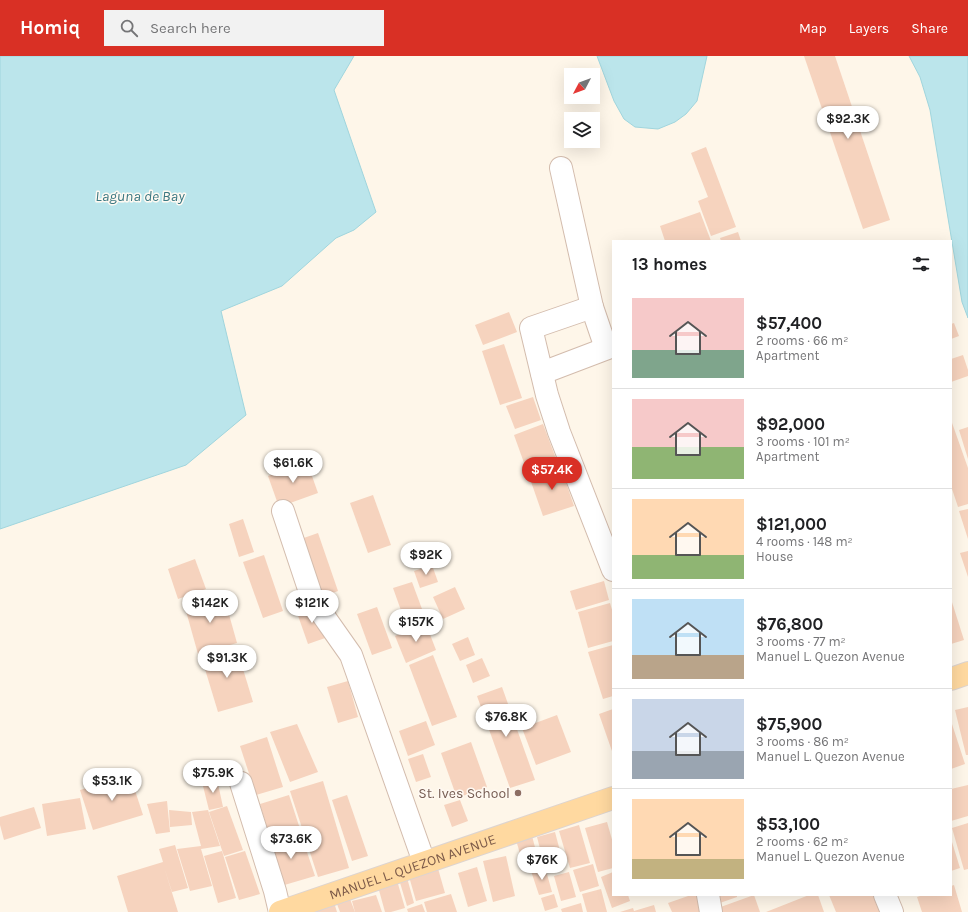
<!DOCTYPE html>
<html lang="en">
<head>
<meta charset="utf-8">
<style>
	:root { --surface:#fff; --page:#f2f2f2; --text:#202124; --muted:#757577; --line:#e0e0e0; --accent:#d93025 }
	body { margin:0; font-family:Karla,sans-serif; background:var(--page); color:var(--text); height:100vh; display:flex; flex-direction:column; font-size:15px; white-space:nowrap }
	* { box-sizing:border-box; margin:0 }
	p { font-size:13px; color:var(--muted) }
	.icon { flex:none; width:22px; height:22px; fill:none; stroke:currentColor; stroke-width:2; stroke-linecap:round; stroke-linejoin:round }
	.map { position:relative; flex:1; overflow:hidden }
	.panel { position:absolute; left:612px; top:184px; width:340px; height:656px; display:flex; flex-direction:column; background:var(--surface); border-radius:0px; box-shadow:0 4px 16px #0002 }
	.panel>* { flex:none }
	.needle { width:26px; rotate:229deg }
	.controls { position:absolute; left:564px; top:12px; display:grid; gap:8px }
	.controls a { display:grid; place-items:center; width:36px; height:36px; border-radius:0px; background:var(--surface); box-shadow:0 4px 16px #0002; font-size:20px }
	.price { position:absolute; translate:-50% -34px; padding:0 9px; border-radius:14px; background:#fff; color:#222; font-size:13px; line-height:26px; filter:drop-shadow(0 1px 2px #0008) }
	.price::after { content:''; position:absolute; left:50%; top:24px; width:12px; height:9px; margin-left:-6px; background:inherit; clip-path:polygon(0 0,100% 0,50% 100%) }
	.price.current { background:var(--accent); color:#fff }
	ul { padding:0; list-style:none }
	li { display:flex; align-items:center; gap:12px; height:100px; padding:0 20px }
	li+li { border-top:1px solid var(--line) }
	li span { display:grid; place-items:center; flex:none; width:112px; height:80px; border-radius:0px; color:#555 }
	li>.icon { margin-inline-start:auto }
	span .icon { width:48px; height:48px; fill:#fffc; stroke-width:1 }
	li b { font-size:17px }
	h2 { display:flex; justify-content:space-between; align-items:center; height:48px; padding:0 20px; font-size:17px }
	header { display:flex; align-items:center; gap:24px; box-sizing:border-box; height:56px; padding:0 20px; background:var(--accent); color:#fff }
	header strong { font-size:19px }
	nav { display:flex; gap:22px; margin-inline-start:auto; font-size:14px }
	.search { width:280px; height:36px; background:var(--page); display:flex; align-items:center; gap:10px; box-sizing:border-box; padding:0 14px; border-radius:0px; color:var(--muted); font-size:15px }
	.map>svg:first-child { display:block }
	.water { fill:#bbe5eb; stroke:#a0d5dd }
	.building { fill:#f6d3be }
	.lines { fill:none; stroke-linecap:round; stroke-linejoin:round }
	.minor-casing { stroke:#d3bcad; stroke-width:24 }
	.major-casing { stroke:#ddd4d0; stroke-width:24 }
	.minor { stroke:#fff; stroke-width:22 }
	.major { stroke:#ffd9a0; stroke-width:22 }
	.education-dot { fill:#8d6e63; stroke:#fff9f2; stroke-width:1.5 }
	.labels { text-anchor:middle; dominant-baseline:central; stroke-width:3; stroke-linejoin:round; paint-order:stroke }
	.education-label { font-size:14px; fill:#785e54; stroke:#fff9f2; text-anchor:end }
	.street-label { font-size:14px; fill:#7c5a49; stroke:#fff9f2 }
	.water-label { font-size:15px; font-style:italic; fill:#3b7882; stroke:#fff9f2 }
</style>
</head>
<body>
<header>
<strong>Homiq</strong>
<div class="search"><svg class="icon" aria-label="search" viewBox="0 0 24 24"><circle cx="10" cy="10" r="6"/><path d="M15 15l6 6"/></svg>Search here</div>
<nav><a>Map</a><a>Layers</a><a>Share</a></nav>
</header>
<div class="map">
<svg width="968" height="856" viewBox="0 0 968 856">
	<rect width="100%" height="100%" fill="#fef6e9"/>
	<g class="water">
		<polygon points="0,0 354,0 334,34 376,156 354,174 336,182 282,230 221,255 246,359 186,409 0,473"/>
		<polygon points="597,0 707,0 697,45 686,58 675,66 658,73 635,71 624,63 614,45"/>
		<polygon points="909,0 968,0 968,262 962,246 930,54 920,21"/>
	</g>
	<g class="building">
		<polygon points="804,0 835,0 890,164 863,173"/>
		<polygon points="706,91 736,171 711,180 698,145 708,141 691,97"/>
		<polygon points="700,156 711,185 665,185 660,170"/>
		<polygon points="738,176 741,185 721,185 720,182"/>
		<polygon points="509,256 517,276 483,289 475,269"/>
		<polygon points="954,267 959,280 951,283 951,268"/>
		<polygon points="504,288 522,342 500,349 482,295"/>
		<polygon points="963,299 968,314 968,320 951,326 951,303"/>
		<polygon points="533,341 541,364 515,373 506,350"/>
		<polygon points="951,364 968,412 968,448 958,451 951,430"/>
		<polygon points="543,368 558,408 528,418 514,379"/>
		<polygon points="968,371 968,403 959,374"/>
		<polygon points="307,406 318,437 279,451 268,420"/>
		<polygon points="560,409 574,450 543,460 529,420"/>
		<polygon points="373,439 391,489 368,497 350,447"/>
		<polygon points="968,453 968,483 959,455"/>
		<polygon points="243,463 254,496 239,501 229,468"/>
		<polygon points="318,477 338,535 319,542 298,484"/>
		<polygon points="968,495 968,521 960,497"/>
		<polygon points="264,499 283,555 263,562 243,506"/>
		<polygon points="195,503 206,533 178,543 168,513"/>
		<polygon points="432,509 438,526 420,532 414,515"/>
		<polygon points="604,525 609,544 576,554 570,535"/>
		<polygon points="412,526 422,553 403,560 393,532"/>
		<polygon points="455,531 465,553 443,563 433,541"/>
		<polygon points="223,537 237,587 198,598 184,548"/>
		<polygon points="951,543 964,584 951,588"/>
		<polygon points="315,547 328,581 308,588 296,554"/>
		<polygon points="610,547 613,557 613,585 588,592 578,556"/>
		<polygon points="377,551 392,592 372,599 357,558"/>
		<polygon points="426,568 436,594 406,607 395,580"/>
		<polygon points="468,581 475,599 460,605 452,588"/>
		<polygon points="613,589 613,640 603,643 588,596"/>
		<polygon points="236,590 253,646 218,656 201,600"/>
		<polygon points="433,599 457,661 432,670 409,609"/>
		<polygon points="482,602 490,620 473,627 466,609"/>
		<polygon points="348,625 358,661 338,667 327,631"/>
		<polygon points="502,631 535,724 510,732 477,640"/>
		<polygon points="968,651 968,699 966,699 955,654"/>
		<polygon points="613,653 613,698 599,658"/>
		<polygon points="557,659 571,696 536,709 522,672"/>
		<polygon points="426,665 435,689 408,700 399,675"/>
		<polygon points="951,665 965,708 951,713"/>
		<polygon points="297,668 318,716 290,726 270,676"/>
		<polygon points="267,681 283,731 256,739 240,690"/>
		<polygon points="471,686 487,731 457,742 441,697"/>
		<polygon points="423,698 431,721 416,726 408,703"/>
		<polygon points="130,719 143,759 93,774 80,734"/>
		<polygon points="217,723 223,751 209,754 202,726"/>
		<polygon points="323,725 349,812 318,821 290,735"/>
		<polygon points="968,729 968,760 951,765 951,733"/>
		<polygon points="289,739 301,776 271,785 260,748"/>
		<polygon points="347,739 368,800 352,805 332,744"/>
		<polygon points="80,742 86,773 47,780 42,748"/>
		<polygon points="460,744 468,765 452,771 444,749"/>
		<polygon points="167,745 170,776 156,778 147,748"/>
		<polygon points="227,750 243,794 224,800 209,756"/>
		<polygon points="34,751 41,772 4,784 0,769 0,761"/>
		<polygon points="169,754 191,756 192,769 170,771"/>
		<polygon points="208,754 220,790 201,793 212,830 190,835 177,793 201,790 192,756"/>
		<polygon points="607,766 613,787 613,812 598,816 585,772"/>
		<polygon points="968,767 968,813 964,814 952,772"/>
		<polygon points="579,769 590,807 570,812 559,775"/>
		<polygon points="555,776 560,795 542,800 537,781"/>
		<polygon points="301,778 315,820 281,830 268,789"/>
		<polygon points="532,780 540,810 525,815 516,784"/>
		<polygon points="952,786 960,812 951,815 951,787"/>
		<polygon points="175,789 188,832 172,836 164,811 178,856 128,856 117,820 163,806 159,793"/>
		<polygon points="222,795 236,842 218,847 204,800"/>
		<polygon points="245,795 260,838 239,844 225,801"/>
		<polygon points="506,800 515,840 493,846 483,805"/>
		<polygon points="593,808 599,830 580,836 573,814"/>
		<polygon points="437,809 445,837 416,845 408,817"/>
		<polygon points="477,811 487,845 468,851 458,817"/>
		<polygon points="545,811 552,836 539,839 531,815"/>
		<polygon points="569,816 576,841 561,845 554,820"/>
		<polygon points="613,816 613,839 628,839 630,845 612,852 601,821"/>
		<polygon points="406,818 414,847 407,850 398,820"/>
		<polygon points="396,821 405,852 391,856 385,856 377,827"/>
		<polygon points="954,829 962,856 922,856 917,841 923,839 951,839 951,830"/>
		<polygon points="601,833 607,856 587,856 582,838"/>
		<polygon points="348,838 355,856 340,856 335,843"/>
		<polygon points="451,838 457,856 427,856 424,846"/>
		<polygon points="554,838 558,851 545,855 541,842"/>
		<polygon points="376,839 382,856 355,856 352,845"/>
		<polygon points="691,839 699,839 705,856 672,856 668,847"/>
		<polygon points="714,839 737,839 737,841 717,848"/>
		<polygon points="754,839 760,856 716,856 715,853"/>
		<polygon points="809,839 818,839 824,856 766,856"/>
		<polygon points="829,839 876,839 883,856 836,856"/>
		<polygon points="333,843 337,856 315,856 313,850"/>
		<polygon points="581,847 583,856 562,856 561,853"/>
		<polygon points="422,848 425,856 408,856 407,853"/>
		<polygon points="654,849 656,856 620,856 633,852 634,855"/>
	</g>
	<g class="lines">
		<defs>
			<g id="minor">
				<polyline points="561,112 592,251 531,272 547,339 559,376 613,514"/>
				<polyline points="592,251 606,292"/>
				<polyline points="542,317 613,290"/>
				<polyline points="283,455 313,545 351,599 424,806"/>
				<polyline points="241,727 275,835 280,856"/>
				<polyline points="708,839 711,856"/>
				<polyline points="885,839 892,856"/>
			</g>
			<g id="major">
				<polyline points="951,623 968,617"/>
				<path id="s1" d="M280,856l333,-114"/>
			</g>
		</defs>
		<use href="#minor" class="minor-casing"/>
		<use href="#major" class="major-casing"/>
		<use href="#minor" class="minor"/>
		<use href="#major" class="major"/>
	</g>
	<circle class="education-dot" cx="518" cy="737" r="4"/>
	<g class="labels">
		<g class="education-label">
			<text x="510" y="737">St. Ives School</text>
		</g>
		<g class="street-label">
			<text stroke="none"><textPath href="#s1" startOffset="140">MANUEL L. QUEZON AVENUE</textPath></text>
		</g>
		<g class="water-label">
			<text x="140" y="140">Laguna de Bay</text>
		</g>
	</g>
</svg>
<div class="controls">
<a><svg class="needle" viewBox="-14 -14 28 28"><path d="M0-13l5 13h-10z" fill="#e53935"/><path d="M0 13l5-13h-10z" fill="#757577"/></svg></a>
<a><svg class="icon" aria-label="layers" viewBox="0 0 24 24"><path d="M12 4l9 5-9 5-9-5zM3 14l9 5 9-5"/></svg></a>
</div>
<b class="price" style="left:848px;top:84px">$92.3K</b>
<b class="price" style="left:293px;top:428px">$61.6K</b>
<b class="price current" style="left:552px;top:435px">$57.4K</b>
<b class="price" style="left:426px;top:520px">$92K</b>
<b class="price" style="left:210px;top:568px">$142K</b>
<b class="price" style="left:312px;top:568px">$121K</b>
<b class="price" style="left:416px;top:587px">$157K</b>
<b class="price" style="left:227px;top:623px">$91.3K</b>
<b class="price" style="left:506px;top:682px">$76.8K</b>
<b class="price" style="left:213px;top:738px">$75.9K</b>
<b class="price" style="left:112px;top:746px">$53.1K</b>
<b class="price" style="left:291px;top:804px">$73.6K</b>
<b class="price" style="left:542px;top:825px">$76K</b>
<section class="panel">
<h2>13 homes<svg class="icon" aria-label="filters" viewBox="0 0 24 24"><path d="M4 7h16M4 17h16"/><circle cx="9" cy="7" r="2"/><circle cx="15" cy="17" r="2"/></svg></h2>
<ul>
<li><span style="background:linear-gradient(#f6c9c9 65%,#7fa58c 0)"><svg class="icon" aria-label="home" viewBox="0 0 24 24"><path d="M3 11l9-7 9 7M6 9v11h12V9"/></svg></span><div><b>$57,400</b><p>2 rooms · 66 m²</p><p>Apartment</p></div></li>
<li><span style="background:linear-gradient(#f6c9c9 60%,#8fb573 0)"><svg class="icon" aria-label="home" viewBox="0 0 24 24"><path d="M3 11l9-7 9 7M6 9v11h12V9"/></svg></span><div><b>$92,000</b><p>3 rooms · 101 m²</p><p>Apartment</p></div></li>
<li><span style="background:linear-gradient(#ffd9b3 70%,#8fb573 0)"><svg class="icon" aria-label="home" viewBox="0 0 24 24"><path d="M3 11l9-7 9 7M6 9v11h12V9"/></svg></span><div><b>$121,000</b><p>4 rooms · 148 m²</p><p>House</p></div></li>
<li><span style="background:linear-gradient(#bfe0f5 70%,#b9a48a 0)"><svg class="icon" aria-label="home" viewBox="0 0 24 24"><path d="M3 11l9-7 9 7M6 9v11h12V9"/></svg></span><div><b>$76,800</b><p>3 rooms · 77 m²</p><p>Manuel L. Quezon Avenue</p></div></li>
<li><span style="background:linear-gradient(#c9d6e8 65%,#9aa5b1 0)"><svg class="icon" aria-label="home" viewBox="0 0 24 24"><path d="M3 11l9-7 9 7M6 9v11h12V9"/></svg></span><div><b>$75,900</b><p>3 rooms · 86 m²</p><p>Manuel L. Quezon Avenue</p></div></li>
<li><span style="background:linear-gradient(#ffd9b3 75%,#c2b280 0)"><svg class="icon" aria-label="home" viewBox="0 0 24 24"><path d="M3 11l9-7 9 7M6 9v11h12V9"/></svg></span><div><b>$53,100</b><p>2 rooms · 62 m²</p><p>Manuel L. Quezon Avenue</p></div></li>
</ul>
</section>
</div>
</body>
</html>
